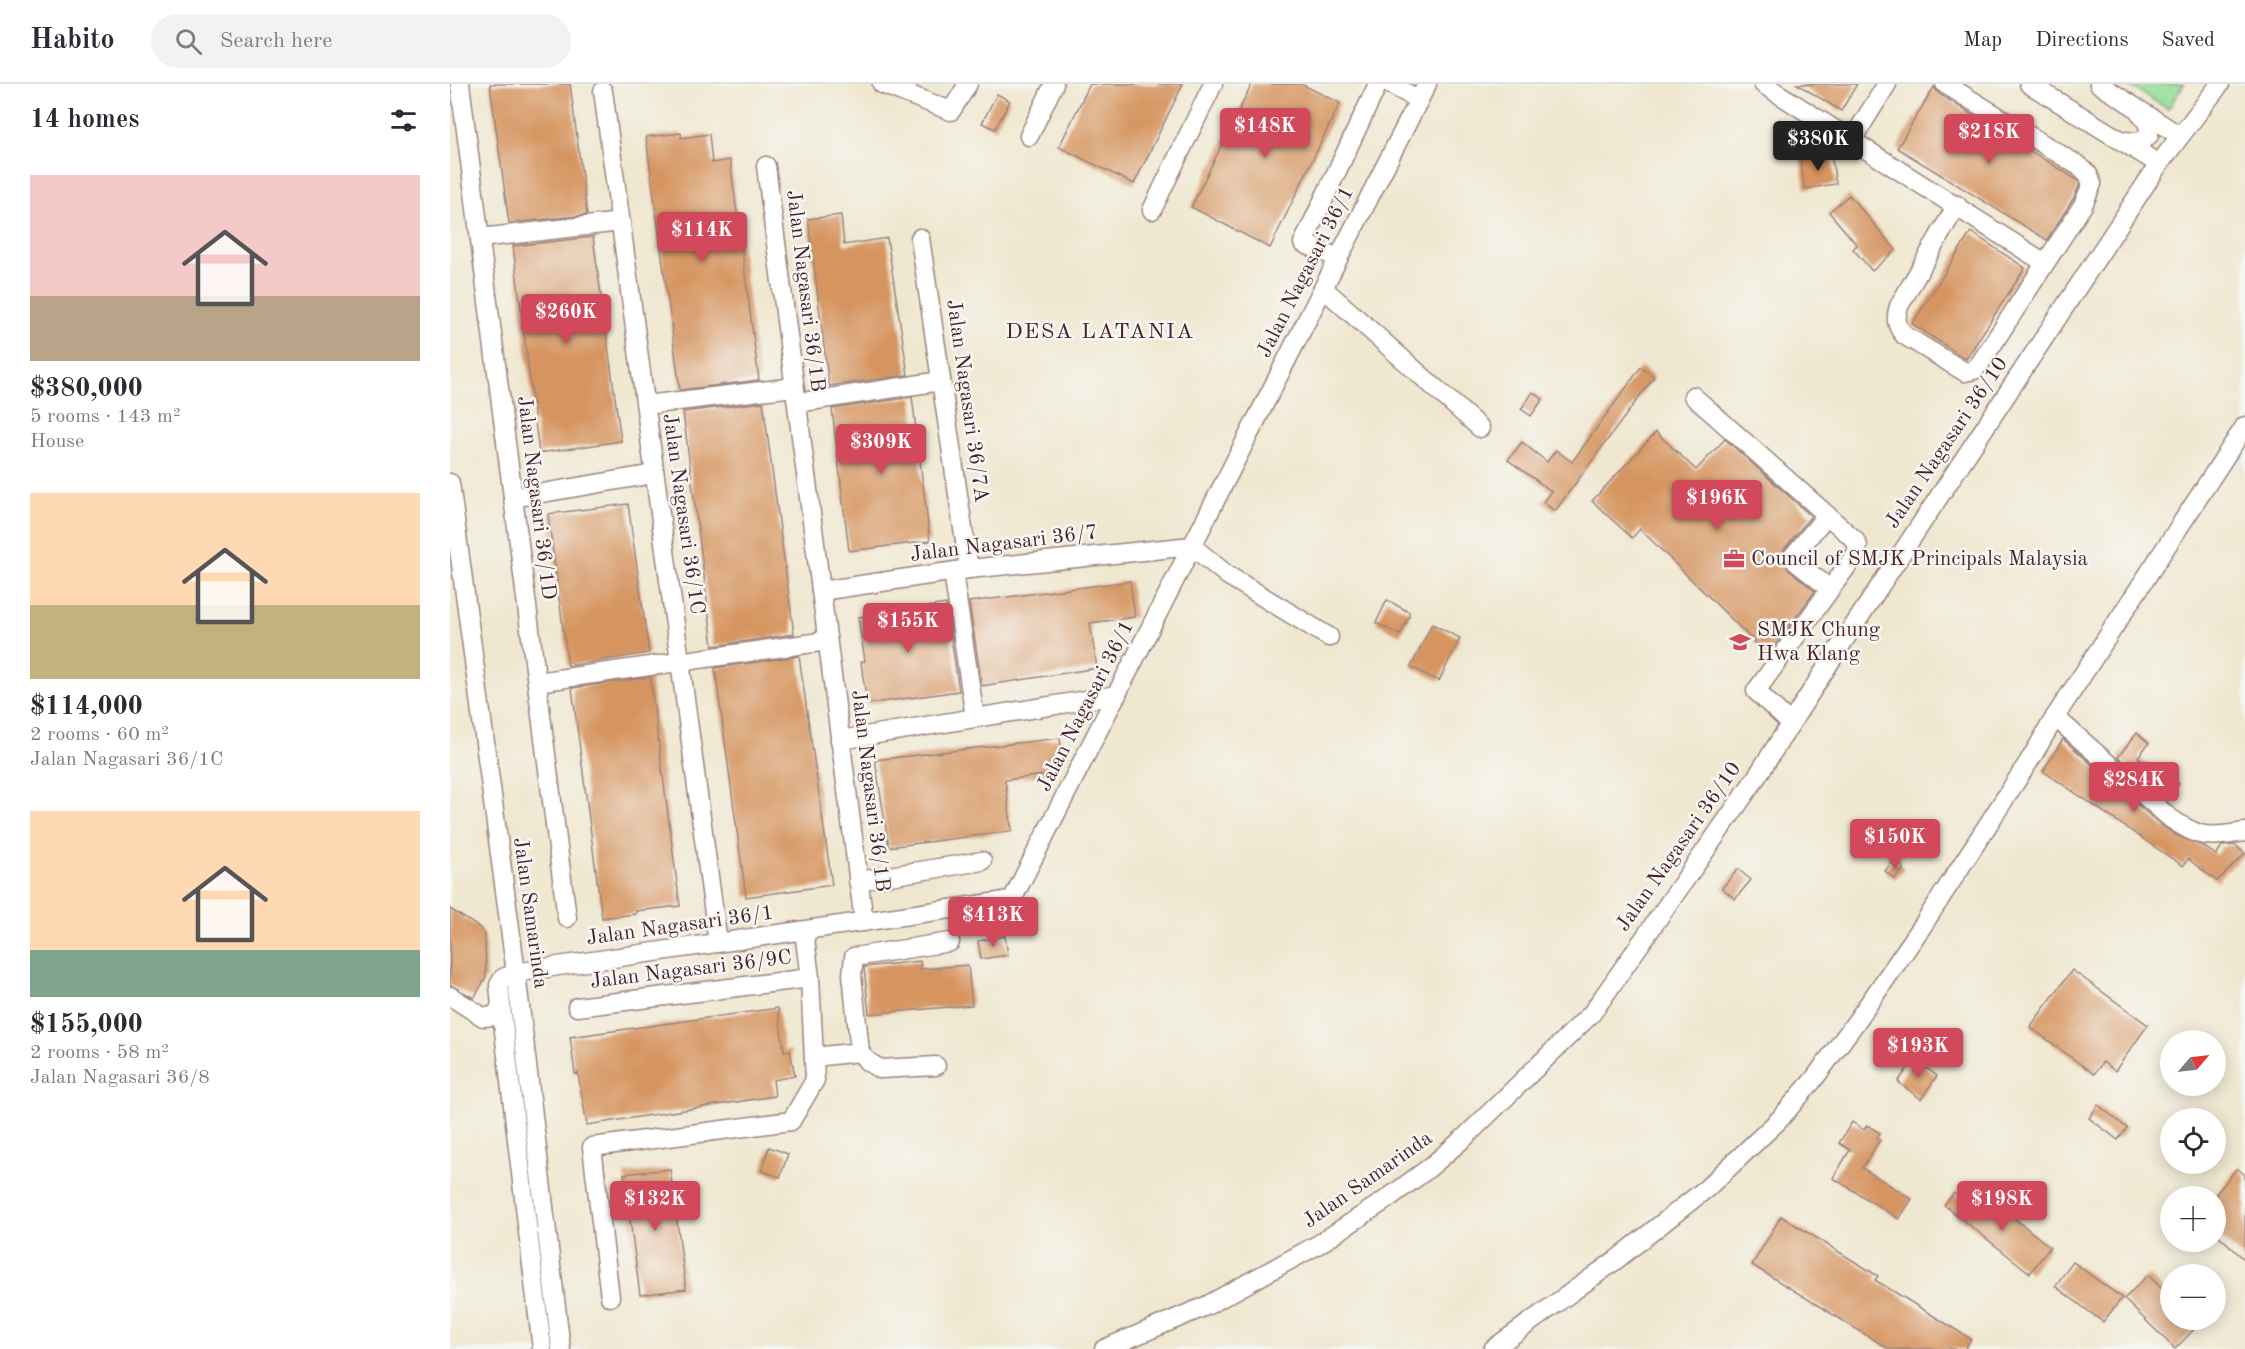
<!DOCTYPE html>
<html lang="en">
<head>
<meta charset="utf-8">
<style>
	:root { --surface:#fff; --page:#f2f2f3; --text:#2b2b33; --muted:#7c7c81; --line:#e1e1e2; --accent:#d1495b }
	body { margin:0; font-family:"Old Standard TT",serif; background:var(--page); color:var(--text); height:100vh; display:flex; flex-direction:column; font-size:22px; white-space:nowrap }
	* { box-sizing:border-box; margin:0 }
	p { font-size:20px; color:var(--muted) }
	.icon { flex:none; width:33px; height:33px; fill:none; stroke:currentColor; stroke-width:2; stroke-linecap:round; stroke-linejoin:round }
	.map { position:relative; flex:1; overflow:hidden }
	.details { display:flex; flex-direction:column; background:var(--surface); width:450px }
	.details>* { flex:none }
	.needle { width:39px; rotate:62deg }
	.tools { position:absolute; left:1710px; top:946px; display:grid; gap:12px }
	.tools a { display:grid; place-items:center; width:66px; height:66px; border-radius:50%; background:var(--surface); box-shadow:0 3px 15px #0003; font-size:30px }
	.price { position:absolute; translate:-50% -51px; padding:0 14px; border-radius:6px; background:var(--accent); color:#fff; font-size:20px; line-height:39px; filter:drop-shadow(0 2px 3px #0008) }
	.price::after { content:''; position:absolute; left:50%; top:36px; width:18px; height:14px; margin-left:-9px; background:inherit; clip-path:polygon(0 0,100% 0,50% 100%) }
	.price.active { background:#222; color:#fff }
	ul { padding:0; list-style:none }
	li { display:grid; align-content:center; gap:12px; height:318px; padding:0 30px }
	li span { display:grid; place-items:center; height:186px; border-radius:0px; color:#555 }
	li>.icon { margin-inline-start:auto }
	span .icon { width:108px; height:108px; fill:#fffc; stroke-width:1 }
	li b { font-size:26px }
	h2 { display:flex; justify-content:space-between; align-items:center; height:72px; padding:0 30px; font-size:26px }
	header { display:flex; align-items:center; gap:36px; box-sizing:border-box; height:84px; padding:0 30px; background:var(--surface); border-bottom:2px solid var(--line) }
	header strong { font-size:28px }
	nav { display:flex; gap:33px; margin-inline-start:auto; font-size:21px }
	.search { width:420px; height:54px; background:var(--page); display:flex; align-items:center; gap:15px; box-sizing:border-box; padding:0 21px; border-radius:33px; color:var(--muted); font-size:22px }
	main { display:flex; flex:1; min-height:0 }
	.map>svg:first-child { display:block }
	.green { fill:#98de98; stroke:#717e62; stroke-width:1.5 }
	.building { fill:#d69560 }
	.lines { fill:none; stroke-linecap:round; stroke-linejoin:round }
	.minor-casing { stroke:#9c837d; stroke-width:21 }
	.minor { stroke:#fff; stroke-width:18 }
	.labels { text-anchor:middle; dominant-baseline:central; stroke-width:5; stroke-linejoin:round; paint-order:stroke }
	.street-label { font-size:21px; fill:#4a1f2b; stroke:#f6f6f2 }
	.poi-label { font-size:21px; fill:#4a1f2b; stroke:#f6f6f2; text-anchor:start }
	.neighbourhood-label { font-size:22px; letter-spacing:1.5px; fill:#4a1f2b; stroke:#f6f6f2 }
</style>
</head>
<body>
<header>
<strong>Habito</strong>
<div class="search"><svg class="icon" aria-label="search" viewBox="0 0 24 24"><circle cx="10" cy="10" r="6"/><path d="M15 15l6 6"/></svg>Search here</div>
<nav><a>Map</a><a>Directions</a><a>Saved</a></nav>
</header>
<main>
<section class="details">
<h2>14 homes<svg class="icon" aria-label="filters" viewBox="0 0 24 24"><path d="M4 7h16M4 17h16"/><circle cx="9" cy="7" r="2"/><circle cx="15" cy="17" r="2"/></svg></h2>
<ul>
<li><span style="background:linear-gradient(#f6c9c9 65%,#b9a48a 0)"><svg class="icon" aria-label="home" viewBox="0 0 24 24"><path d="M3 11l9-7 9 7M6 9v11h12V9"/></svg></span><div><b>$380,000</b><p>5 rooms · 143 m²</p><p>House</p></div></li>
<li><span style="background:linear-gradient(#ffd9b3 60%,#c2b280 0)"><svg class="icon" aria-label="home" viewBox="0 0 24 24"><path d="M3 11l9-7 9 7M6 9v11h12V9"/></svg></span><div><b>$114,000</b><p>2 rooms · 60 m²</p><p>Jalan Nagasari 36/1C</p></div></li>
<li><span style="background:linear-gradient(#ffd9b3 75%,#7fa58c 0)"><svg class="icon" aria-label="home" viewBox="0 0 24 24"><path d="M3 11l9-7 9 7M6 9v11h12V9"/></svg></span><div><b>$155,000</b><p>2 rooms · 58 m²</p><p>Jalan Nagasari 36/8</p></div></li>
</ul>
</section>
<div class="map">
<svg width="1795" height="1265" viewBox="0 0 1795 1265">
	<rect width="100%" height="100%" fill="#f6f6f2"/>
	<filter id="ink" filterUnits="userSpaceOnUse"><feTurbulence type="fractalNoise" baseFrequency=".0167" numOctaves="2"/><feDisplacementMap in="SourceGraphic" scale="12" xChannelSelector="R" yChannelSelector="G"/><feConvolveMatrix kernelMatrix="1 2 1 2 8 2 1 2 1" color-interpolation-filters="sRGB"/></filter>
	<filter id="wash" filterUnits="userSpaceOnUse"><feTurbulence type="fractalNoise" baseFrequency=".008" numOctaves="4" result="noise"/><feDisplacementMap in="SourceGraphic" scale="24" xChannelSelector="R" yChannelSelector="G"/><feGaussianBlur stdDeviation="1.35" result="paint"/><feColorMatrix in="noise" values="0 0 0 0 0 0 0 0 0 0 0 0 0 0 0 0 0 1.4 0 .05"/><feComposite in="paint" operator="in"/></filter>
	<g filter="url(#wash)">
		<rect width="100%" height="100%" fill="#efe7cf"/>
		<polygon class="green" points="1677,0 1734,0 1718,25"/>
		<g id="blocks">
			<g class="building">
				<polygon points="40,0 120,0 137,131 59,139"/>
				<polygon points="640,0 733,0 684,100 609,63"/>
				<polygon points="802,0 851,0 890,19 820,164 741,123"/>
				<polygon points="1347,0 1407,0 1391,27"/>
				<polygon points="1484,3 1489,10 1629,97 1630,100 1623,115 1597,156 1447,64"/>
				<polygon points="547,10 560,17 545,45 532,39"/>
				<polygon points="231,49 231,54 259,50 262,79 280,76 309,296 230,306 196,53"/>
				<polygon points="1381,70 1386,100 1355,105 1350,75"/>
				<polygon points="1399,111 1446,166 1422,187 1403,165 1407,161 1379,128"/>
				<polygon points="391,131 394,161 437,154 458,291 379,302 358,135"/>
				<polygon points="1521,148 1575,184 1516,275 1462,240"/>
				<polygon points="143,153 171,357 89,369 63,162"/>
				<polygon points="1191,283 1204,293 1105,427 1093,418 1101,407 1058,376 1072,358 1097,378 1106,366 1122,378"/>
				<polygon points="1083,308 1093,315 1081,332 1071,325"/>
				<polygon points="462,313 480,457 399,467 382,325"/>
				<polygon points="313,318 344,550 263,562 233,328"/>
				<polygon points="1206,348 1246,386 1275,355 1361,432 1334,465 1332,471 1339,486 1365,507 1318,571 1190,445 1182,454 1142,417"/>
				<polygon points="178,420 199,569 118,582 98,430"/>
				<polygon points="680,497 685,533 640,539 647,584 532,602 519,518"/>
				<polygon points="937,516 959,528 959,533 950,551 926,539"/>
				<polygon points="496,520 509,607 417,620 411,578 415,577 408,533"/>
				<polygon points="982,540 1010,554 989,597 961,583"/>
				<polygon points="349,572 382,801 296,813 265,584"/>
				<polygon points="200,593 230,822 186,827 186,830 152,834 122,604"/>
				<polygon points="1687,649 1699,659 1688,673 1714,693 1716,691 1729,700 1717,716 1668,673"/>
				<polygon points="610,654 613,678 602,679 603,690 555,696 562,747 439,763 425,676"/>
				<polygon points="1613,655 1713,743 1725,751 1753,762 1766,771 1772,762 1785,761 1795,770 1767,797 1738,775 1733,782 1593,687"/>
				<polygon points="1444,776 1454,784 1445,795 1435,787"/>
				<polygon points="1288,785 1301,796 1285,815 1272,804"/>
				<polygon points="0,825 30,844 35,852 36,893 24,914 0,901"/>
				<polygon points="555,852 558,871 531,875 528,857"/>
				<polygon points="470,877 471,885 518,881 522,921 419,930 414,883"/>
				<polygon points="1622,886 1698,941 1665,987 1653,978 1644,990 1580,943"/>
				<polygon points="328,924 334,967 340,966 345,992 323,996 325,1012 137,1041 128,989 125,990 120,953"/>
				<polygon points="1464,975 1487,992 1471,1015 1448,998"/>
				<polygon points="1648,1021 1677,1044 1668,1056 1639,1034"/>
				<polygon points="1402,1038 1414,1046 1417,1041 1430,1049 1427,1054 1430,1056 1412,1084 1462,1115 1449,1135 1383,1094 1400,1066 1389,1059"/>
				<polygon points="319,1063 338,1070 330,1093 312,1087"/>
				<polygon points="1787,1084 1795,1091 1795,1176 1766,1149 1766,1110"/>
				<polygon points="220,1085 236,1205 190,1211 174,1090"/>
				<polygon points="1504,1109 1532,1131 1543,1117 1600,1163 1580,1189 1494,1121"/>
				<polygon points="1331,1132 1428,1192 1425,1196 1521,1255 1515,1265 1439,1265 1302,1181"/>
				<polygon points="1623,1178 1672,1214 1653,1238 1605,1202"/>
				<polygon points="1698,1191 1720,1213 1720,1236 1753,1236 1725,1265 1674,1215"/>
			</g>
		</g>
	</g>
	<g filter="url(#ink)">
		<use href="#blocks" fill-opacity="0" stroke="#9c837d" stroke-width="1.5"/>
		<g class="lines">
			<defs>
				<g id="minor">
					<polyline points="10,0 117,834"/>
					<polyline points="432,0 501,27 518,0"/>
					<polyline points="940,0 969,16"/>
					<polyline points="1313,0 1595,179"/>
					<path d="M1495,0l134,82 9,8 4,10 -9,21 -102,157 -7,8 -9,2 -61,-37c-8,-10 -9,-17 -5,-29l58,-101"/>
					<polyline points="1579,0 1709,80"/>
					<polyline points="1649,0 1730,52"/>
					<polyline points="153,7 268,859"/>
					<polyline points="579,52 604,0"/>
					<polyline points="1402,56 1437,0"/>
					<polyline points="1672,57 1691,58 1699,51 1698,40 1688,26"/>
					<polyline points="316,82 414,838"/>
					<polyline points="702,126 763,0"/>
					<polyline points="30,154 171,138"/>
					<polyline points="470,154 519,485"/>
					<polyline points="888,174 853,159 928,0"/>
					<polyline points="873,204 1030,344"/>
					<polyline points="1243,312 1404,455 1408,462 1406,470 1306,607 1340,639"/>
					<polyline points="347,319 491,297"/>
					<polyline points="196,321 344,303"/>
					<polyline points="0,399 66,889 111,1265"/>
					<polyline points="63,414 204,390"/>
					<polyline points="1377,431 1343,472 1346,478 1380,505"/>
					<polyline points="503,488 525,634"/>
					<polyline points="371,507 519,485 742,462 777,491 879,553"/>
					<polyline points="87,598 377,557"/>
					<path d="M1605,633l115,101c32,22 38,19 75,14"/>
					<polyline points="390,656 667,611"/>
					<polyline points="408,797 532,777"/>
					<polyline points="0,912 33,933 45,932 51,922"/>
					<polyline points="127,923 360,894"/>
					<polyline points="410,968 417,977 430,985 486,982"/>
					<polyline points="364,973 410,968 402,891 404,873 500,858"/>
					<polyline points="160,1213 142,1063 341,1037 365,996 360,894 354,847"/>
					<polyline points="92,1265 51,922 49,901 53,894 66,889 108,882 562,816 977,0"/>
					<polyline points="654,1265 756,1222 869,1160 937,1115 979,1084 1014,1054 1142,929 1304,697 1389,564 1709,80 1770,0"/>
					<polyline points="1043,1265 1166,1176 1257,1104 1329,1036 1364,995 1406,938 1471,844 1583,671 1605,633 1795,342"/>
				</g>
			</defs>
			<use href="#minor" class="minor-casing"/>
			<use href="#minor" class="minor"/>
		</g>
	</g>
	<defs>
		<symbol id="office-bare" viewBox="-9 -9 18 18"><path d="M-6-3h4V-5.5h4V-3h4V5H-6ZM-1-4.5V-3h2v-1.5ZM-6 0V1H6V0Z" fill="#d1495b" stroke="#f6f6f2" stroke-width="2.5" paint-order="stroke"/></symbol>
		<symbol id="school-bare" viewBox="-9 -9 18 18"><path d="M0-5L7-2L0 1L-7-2ZM-4 1L0 2.5L4 1V4Q0 6-4 4Z" fill="#d1495b" stroke="#f6f6f2" stroke-width="2.5" paint-order="stroke"/></symbol>
	</defs>
	<g fill-rule="evenodd">
		<use href="#office-bare" x="1269" y="460" width="30" height="30"/>
		<use href="#school-bare" x="1275" y="543" width="30" height="30"/>
	</g>
	<g class="labels">
		<g class="street-label">
			<text transform="translate(856 188) rotate(-63)">Jalan Nagasari 36/1</text>
			<text transform="translate(355 207) rotate(83)">Jalan Nagasari 36/1B</text>
			<text transform="translate(517 317) rotate(82)">Jalan Nagasari 36/7A</text>
			<text transform="translate(1497 359) rotate(-56)">Jalan Nagasari 36/10</text>
			<text transform="translate(86 414) rotate(83)">Jalan Nagasari 36/1D</text>
			<text transform="translate(233 430) rotate(82)">Jalan Nagasari 36/1C</text>
			<text transform="translate(554 460) rotate(-7)">Jalan Nagasari 36/7</text>
			<text transform="translate(636 622) rotate(-63)">Jalan Nagasari 36/1</text>
			<text transform="translate(420 707) rotate(83)">Jalan Nagasari 36/1B</text>
			<text transform="translate(1229 763) rotate(-55)">Jalan Nagasari 36/10</text>
			<text transform="translate(80 829) rotate(82)">Jalan Samarinda</text>
			<text transform="translate(230 842) rotate(-8)">Jalan Nagasari 36/1</text>
			<text transform="translate(241 886) rotate(-7)">Jalan Nagasari 36/9C</text>
			<text transform="translate(918 1096) rotate(-35)">Jalan Samarinda</text>
		</g>
		<g class="poi-label">
			<text x="1301" y="475">Council of SMJK Principals Malaysia</text>
			<text x="1307" y="546">SMJK Chung<tspan x="1307" dy="24">Hwa Klang</tspan></text>
		</g>
		<g class="neighbourhood-label">
			<text x="650" y="248">DESA LATANIA</text>
		</g>
	</g>
</svg>
<div class="tools">
<a><svg class="needle" viewBox="-14 -14 28 28"><path d="M0-13l5 13h-10z" fill="#e53935"/><path d="M0 13l5-13h-10z" fill="#7c7c81"/></svg></a>
<a><svg class="icon" aria-label="locate" viewBox="0 0 24 24"><circle cx="12" cy="12" r="6"/><path d="M12 2v4M12 18v4M2 12h4M18 12h4"/></svg></a>
<a>+</a>
<a>−</a>
</div>
<b class="price" style="left:815px;top:75px">$148K</b>
<b class="price" style="left:1539px;top:81px">$218K</b>
<b class="price active" style="left:1368px;top:88px">$380K</b>
<b class="price" style="left:252px;top:179px">$114K</b>
<b class="price" style="left:116px;top:261px">$260K</b>
<b class="price" style="left:431px;top:391px">$309K</b>
<b class="price" style="left:1267px;top:447px">$196K</b>
<b class="price" style="left:458px;top:570px">$155K</b>
<b class="price" style="left:1684px;top:729px">$284K</b>
<b class="price" style="left:1445px;top:786px">$150K</b>
<b class="price" style="left:543px;top:864px">$413K</b>
<b class="price" style="left:1468px;top:995px">$193K</b>
<b class="price" style="left:205px;top:1148px">$132K</b>
<b class="price" style="left:1552px;top:1148px">$198K</b>
</div>
</main>
</body>
</html>
